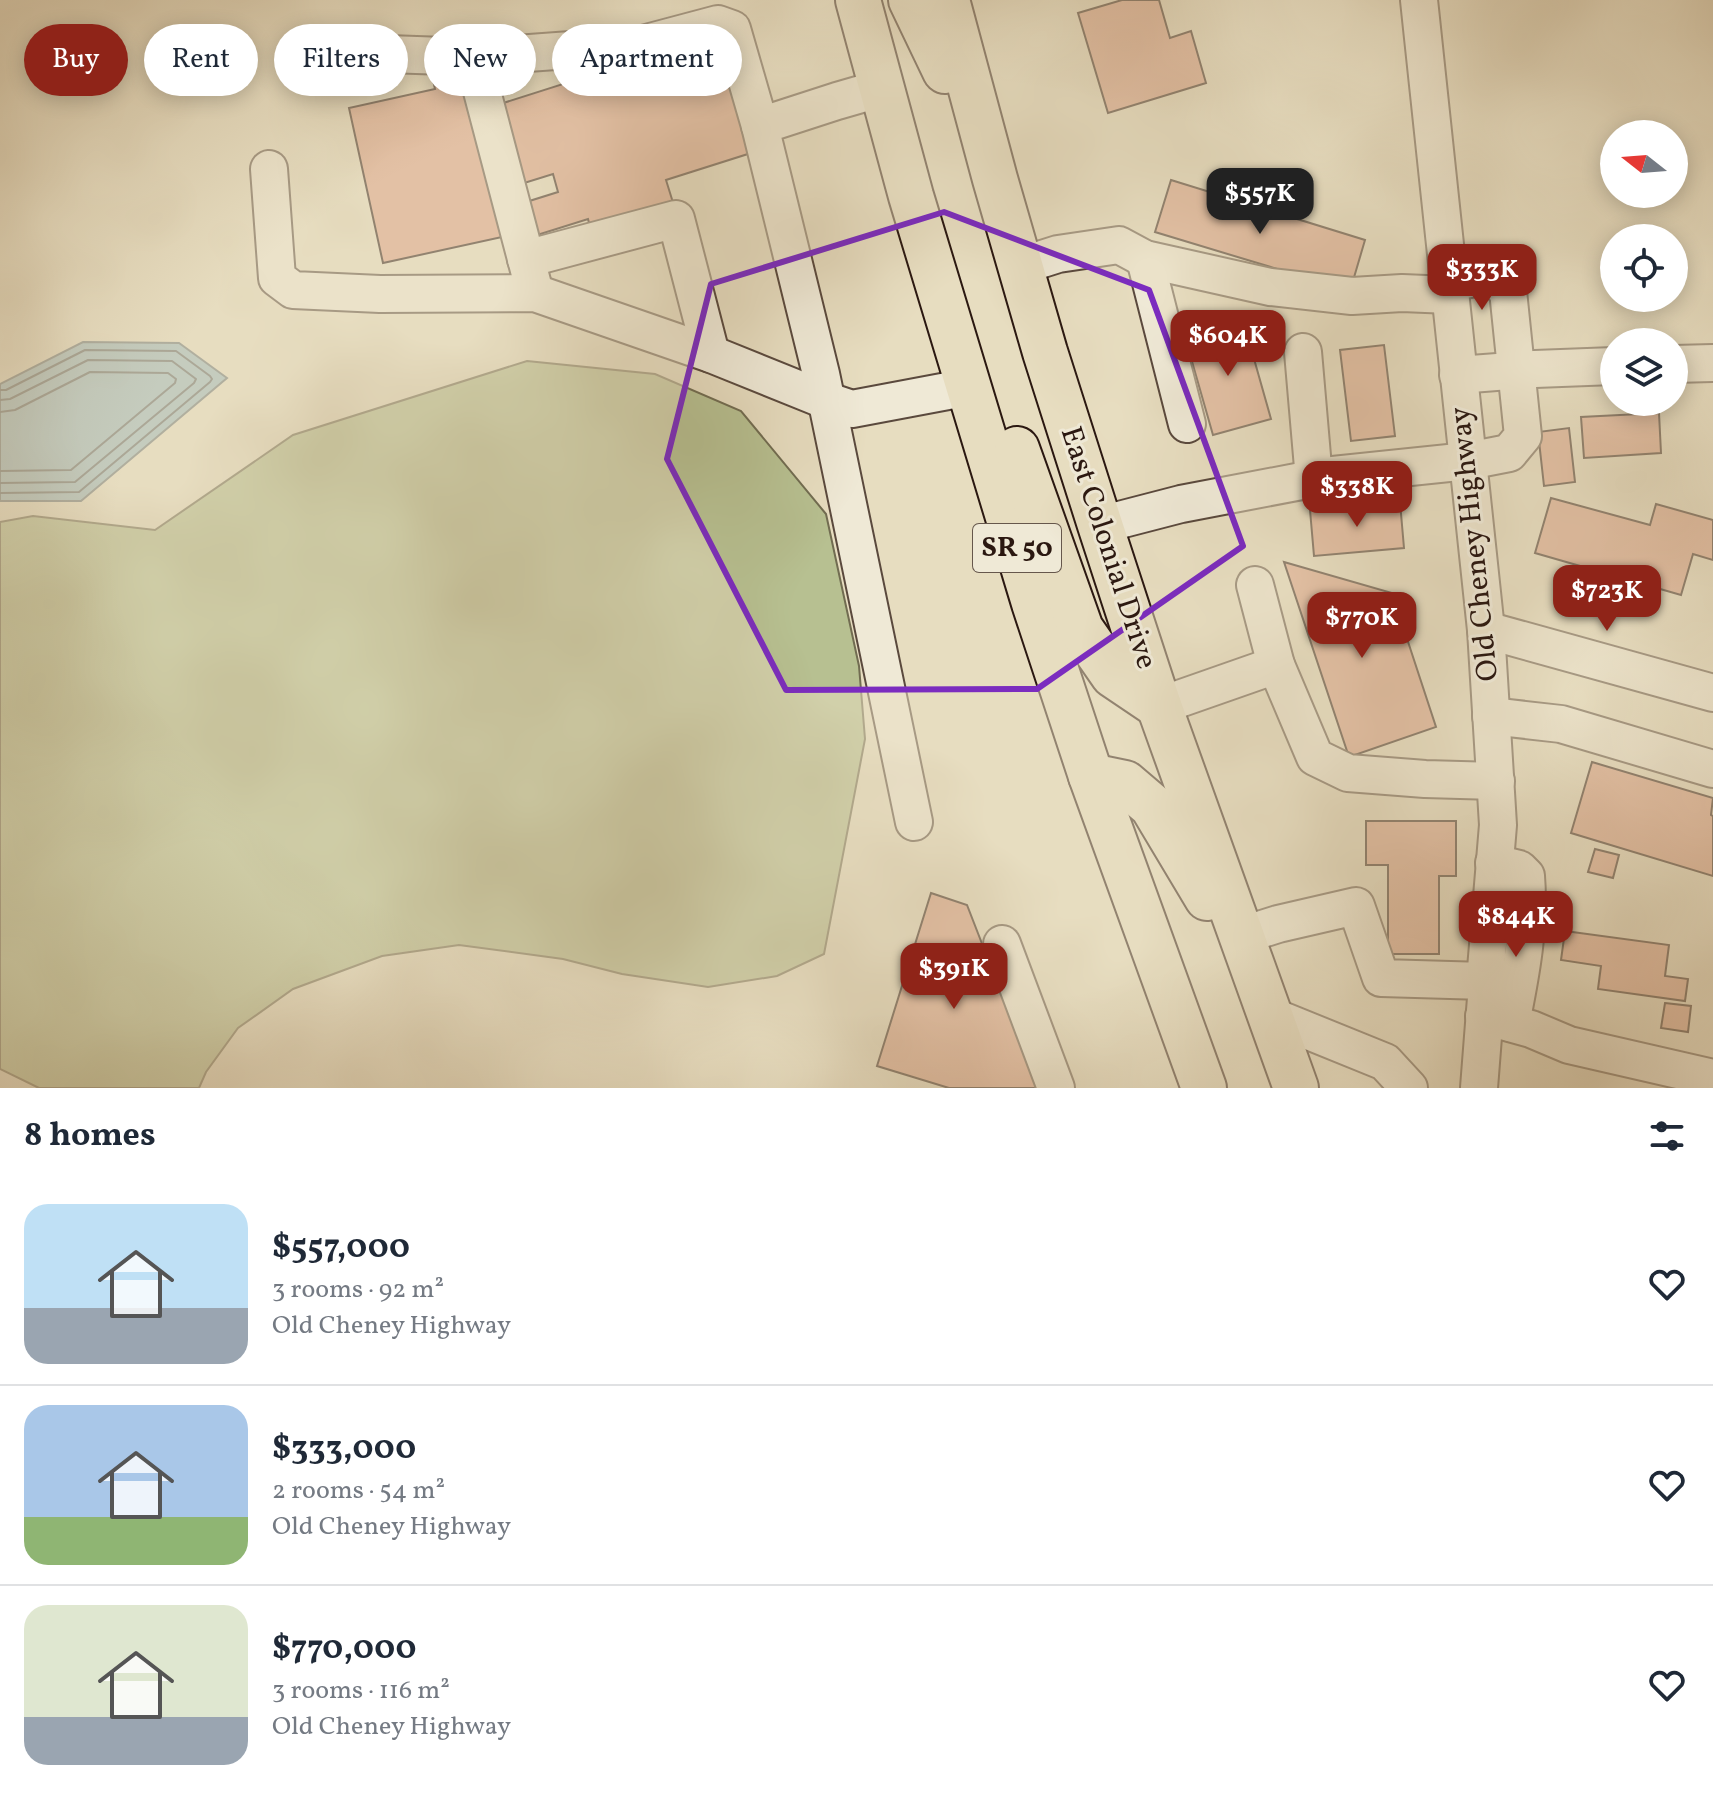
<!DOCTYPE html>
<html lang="en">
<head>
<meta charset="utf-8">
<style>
	:root { --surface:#fff; --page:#f2f2f3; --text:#1f2937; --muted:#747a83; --line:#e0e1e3; --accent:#8f2418 }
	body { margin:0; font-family:Vollkorn,serif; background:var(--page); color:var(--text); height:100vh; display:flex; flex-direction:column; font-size:30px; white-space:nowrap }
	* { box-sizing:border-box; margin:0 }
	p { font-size:26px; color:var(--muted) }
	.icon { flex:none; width:44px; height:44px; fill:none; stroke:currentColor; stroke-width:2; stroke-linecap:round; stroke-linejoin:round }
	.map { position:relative; height:1088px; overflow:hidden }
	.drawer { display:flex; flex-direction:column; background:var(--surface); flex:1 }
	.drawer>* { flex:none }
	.banner { position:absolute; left:24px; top:24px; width:800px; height:72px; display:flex; gap:16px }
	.needle { width:52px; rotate:287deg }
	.fabs { position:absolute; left:1600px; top:120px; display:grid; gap:16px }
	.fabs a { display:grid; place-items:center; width:88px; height:88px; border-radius:50%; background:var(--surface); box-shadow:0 4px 20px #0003; font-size:40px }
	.price { position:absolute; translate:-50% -68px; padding:0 18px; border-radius:16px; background:var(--accent); color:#fff; font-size:26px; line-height:52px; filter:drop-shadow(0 2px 4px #0008) }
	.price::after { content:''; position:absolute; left:50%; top:48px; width:24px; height:18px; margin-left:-12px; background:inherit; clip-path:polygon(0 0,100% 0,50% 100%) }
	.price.on { background:#222; color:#fff }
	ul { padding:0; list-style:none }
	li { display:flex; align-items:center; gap:24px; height:200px; padding:0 24px }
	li+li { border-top:2px solid var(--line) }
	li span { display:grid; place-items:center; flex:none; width:224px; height:160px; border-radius:24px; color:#555 }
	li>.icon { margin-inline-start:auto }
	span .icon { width:96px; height:96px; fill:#fffc; stroke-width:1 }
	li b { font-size:34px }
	h2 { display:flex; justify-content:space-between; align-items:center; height:96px; padding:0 24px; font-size:34px }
	.pill { padding:0 28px; border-radius:36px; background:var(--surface); box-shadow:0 4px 20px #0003; font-size:28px; line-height:72px }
	.pill.on { background:var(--accent); color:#fff }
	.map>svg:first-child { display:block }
	.green { fill:#b7c091; stroke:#716c51; stroke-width:2 }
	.water { fill:#9cb9bd; stroke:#6f7978; stroke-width:2 }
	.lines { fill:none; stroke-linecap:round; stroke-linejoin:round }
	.shore { stroke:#646867; stroke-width:2 }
	.building { fill:#dda185; stroke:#2b1811; stroke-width:2 }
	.minor-casing { stroke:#5a493d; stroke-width:40 }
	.highway-casing { stroke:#2b1811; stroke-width:48 }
	.minor { stroke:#efe9d6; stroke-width:36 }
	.highway { stroke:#e7ddc0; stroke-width:44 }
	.marked { fill:none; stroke:#7b2cbf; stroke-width:6; stroke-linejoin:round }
	.labels { text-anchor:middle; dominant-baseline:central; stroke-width:6; stroke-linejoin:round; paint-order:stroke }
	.shield { fill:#efe9d6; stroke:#66574c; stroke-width:2 }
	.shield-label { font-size:28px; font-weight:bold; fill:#2b1811 }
	.street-label { font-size:30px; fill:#2b1811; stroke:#efe9d6 }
</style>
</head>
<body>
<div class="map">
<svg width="1713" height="1088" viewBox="0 0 1713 1088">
	<rect width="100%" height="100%" fill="#e7ddc0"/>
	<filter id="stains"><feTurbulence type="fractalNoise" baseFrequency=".0025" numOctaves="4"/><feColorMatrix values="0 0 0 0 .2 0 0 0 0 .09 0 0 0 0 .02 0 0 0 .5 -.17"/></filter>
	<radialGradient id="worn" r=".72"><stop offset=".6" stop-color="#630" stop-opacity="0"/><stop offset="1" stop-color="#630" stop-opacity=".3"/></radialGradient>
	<polygon class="green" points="527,361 655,374 741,411 826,514 859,666 865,739 824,954 777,976 708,987 622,974 563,959 459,945 382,956 293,989 238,1028 206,1072 199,1088 39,1088 0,1069 0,522 33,516 155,530 293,435"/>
	<polygon class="water" points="83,342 179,343 227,378 81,501 0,501 0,384"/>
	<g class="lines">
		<g class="shore">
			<polyline points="0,390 6,390 85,350 176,351 210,376 212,379 210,382 79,492 0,493"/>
			<polyline points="0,400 10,399 88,360 172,361 196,379 194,383 75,482 0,483"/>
			<polyline points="0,412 15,410 90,372 168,373 176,379 175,383 71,470 0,471"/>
		</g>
	</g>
	<g class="building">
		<polygon points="1122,0 1159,0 1170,38 1191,31 1206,83 1108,113 1078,13"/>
		<polygon points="714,36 751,153 666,180 675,209 592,234 588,219 534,236 523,203 558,192 553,174 521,184 497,105"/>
		<polygon points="466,72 502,237 383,263 349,108 435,89 433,80"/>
		<polygon points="1171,180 1365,240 1350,291 1155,232"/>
		<polygon points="1243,320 1271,419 1213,435 1185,337"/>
		<polygon points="1384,345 1395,436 1351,441 1340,350"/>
		<polygon points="1659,413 1661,453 1584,458 1581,417"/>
		<polygon points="1569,428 1575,482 1544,486 1538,432"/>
		<polygon points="1551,498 1650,525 1656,504 1713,520 1713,560 1693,554 1681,595 1535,553"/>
		<polygon points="1400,502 1404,548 1314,556 1310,510"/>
		<polygon points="1284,562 1392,593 1436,727 1349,757"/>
		<polygon points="1592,762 1713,798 1711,815 1713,816 1713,876 1571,833"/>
		<polygon points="1366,821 1456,821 1456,876 1439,876 1439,954 1388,954 1388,865 1366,865"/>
		<polygon points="1595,849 1619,855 1613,878 1588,872"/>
		<polygon points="931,893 967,905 1038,1088 949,1088 877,1066"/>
		<polygon points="1565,931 1669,945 1665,976 1688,979 1685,1001 1598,989 1601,966 1561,960"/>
		<polygon points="1665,1003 1691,1006 1688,1032 1661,1028"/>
	</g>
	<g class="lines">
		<defs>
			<g id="minor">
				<polyline points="1419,0 1486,630 1498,825 1485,981 1486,998 1479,1088"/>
				<polyline points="388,54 473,57 535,293"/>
				<polyline points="473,57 639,45 718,24 732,29 760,126"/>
				<polyline points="882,88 837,101 760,126 821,374 914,822"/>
				<polyline points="269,169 277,278 293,290 380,294 535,293 711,354 825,400 852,409 969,387"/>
				<polyline points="526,259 676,219 711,354"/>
				<polyline points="1145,259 1187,424"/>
				<polyline points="1020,266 1058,254 1119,245 1145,259 1270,287 1352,296 1402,293 1450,295"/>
				<polyline points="1303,352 1314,479"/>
				<polyline points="1674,364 1713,363"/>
				<polyline points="1458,375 1535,369 1614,366"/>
				<polyline points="1100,525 1181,504 1333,475 1468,461 1509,453 1523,436 1508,291 1490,275 1449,283"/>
				<polyline points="1255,585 1276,665"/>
				<polyline points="1486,630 1713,693"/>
				<polyline points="1159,706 1276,665 1315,757 1348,773 1425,779 1496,781"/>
				<polyline points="1491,716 1561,724 1713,769"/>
				<path d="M1494,863l25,6 7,7c4,50 -5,98 -15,147"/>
				<polyline points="1240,936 1278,924 1356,906 1381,978 1485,981"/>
				<polyline points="1002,944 1056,1088"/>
				<polyline points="1269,1015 1385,1062 1409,1088"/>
				<polyline points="1484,1016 1531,1029 1569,1045 1713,1078"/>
			</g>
			<g id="highway">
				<polyline points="858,0 911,196 1034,603 1091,776 1204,1088"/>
				<polyline points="911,0 945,71"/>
				<polyline points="947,0 995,179 1045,352 1100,525 1159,706 1296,1088"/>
				<polyline points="1017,449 1081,629 1113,675 1159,706"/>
				<polyline points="1091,776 1125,783 1152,806 1207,898"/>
			</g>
		</defs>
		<use href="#minor" class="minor-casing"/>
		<use href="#highway" class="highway-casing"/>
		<use href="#minor" class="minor"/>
		<use href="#highway" class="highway"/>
	</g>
	<path d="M0 0H1713V1088H0ZM944,212l205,78 94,256 -206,143 -251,1 -119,-231 44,-175z" fill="#e7ddc0" fill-opacity=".55" fill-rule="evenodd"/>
	<path class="marked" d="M944,212l205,78 94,256 -206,143 -251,1 -119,-231 44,-175z"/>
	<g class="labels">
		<rect class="shield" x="973" y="524" width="88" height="48" rx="6"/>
		<g class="shield-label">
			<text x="1017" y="548">SR 50</text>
		</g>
		<g class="street-label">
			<text transform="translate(1475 544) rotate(-96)">Old Cheney Highway</text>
			<text transform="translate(1108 548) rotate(72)">East Colonial Drive</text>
		</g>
	</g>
	<rect width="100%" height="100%" filter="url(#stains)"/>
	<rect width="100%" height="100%" fill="url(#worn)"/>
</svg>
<div class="fabs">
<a><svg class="needle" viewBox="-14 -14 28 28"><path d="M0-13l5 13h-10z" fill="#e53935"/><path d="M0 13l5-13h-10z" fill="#747a83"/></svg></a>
<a><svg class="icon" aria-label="locate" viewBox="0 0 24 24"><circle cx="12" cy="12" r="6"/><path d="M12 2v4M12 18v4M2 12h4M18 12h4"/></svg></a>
<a><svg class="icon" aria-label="layers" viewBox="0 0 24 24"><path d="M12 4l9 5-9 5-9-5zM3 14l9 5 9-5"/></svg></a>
</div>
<b class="price on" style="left:1260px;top:236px">$557K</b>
<b class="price" style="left:1482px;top:312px">$333K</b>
<b class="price" style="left:1228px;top:378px">$604K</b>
<b class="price" style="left:1357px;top:529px">$338K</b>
<b class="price" style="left:1607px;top:633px">$723K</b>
<b class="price" style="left:1362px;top:660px">$770K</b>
<b class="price" style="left:1516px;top:959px">$844K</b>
<b class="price" style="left:954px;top:1011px">$391K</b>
<div class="banner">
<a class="pill on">Buy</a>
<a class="pill">Rent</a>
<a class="pill">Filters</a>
<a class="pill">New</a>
<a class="pill">Apartment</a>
</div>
</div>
<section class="drawer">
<h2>8 homes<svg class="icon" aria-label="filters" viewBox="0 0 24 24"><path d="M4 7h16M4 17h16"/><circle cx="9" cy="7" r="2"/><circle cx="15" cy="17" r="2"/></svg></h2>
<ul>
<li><span style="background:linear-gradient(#bfe0f5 65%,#9aa5b1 0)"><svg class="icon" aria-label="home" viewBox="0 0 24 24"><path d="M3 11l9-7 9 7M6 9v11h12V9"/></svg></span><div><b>$557,000</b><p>3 rooms · 92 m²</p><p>Old Cheney Highway</p></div><svg class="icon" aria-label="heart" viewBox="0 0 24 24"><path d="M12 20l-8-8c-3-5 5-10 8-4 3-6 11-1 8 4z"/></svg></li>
<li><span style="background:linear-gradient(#a9c7e8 70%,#8fb573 0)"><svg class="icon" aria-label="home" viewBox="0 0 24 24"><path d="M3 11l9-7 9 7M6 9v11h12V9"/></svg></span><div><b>$333,000</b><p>2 rooms · 54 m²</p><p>Old Cheney Highway</p></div><svg class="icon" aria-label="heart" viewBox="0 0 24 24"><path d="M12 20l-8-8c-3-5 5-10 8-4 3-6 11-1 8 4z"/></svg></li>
<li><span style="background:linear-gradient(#dfe7d0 70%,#9aa5b1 0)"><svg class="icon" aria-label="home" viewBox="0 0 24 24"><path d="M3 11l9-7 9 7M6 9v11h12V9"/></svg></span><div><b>$770,000</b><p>3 rooms · 116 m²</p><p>Old Cheney Highway</p></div><svg class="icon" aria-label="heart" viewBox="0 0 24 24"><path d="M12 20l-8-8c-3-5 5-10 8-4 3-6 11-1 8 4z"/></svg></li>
</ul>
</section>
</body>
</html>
